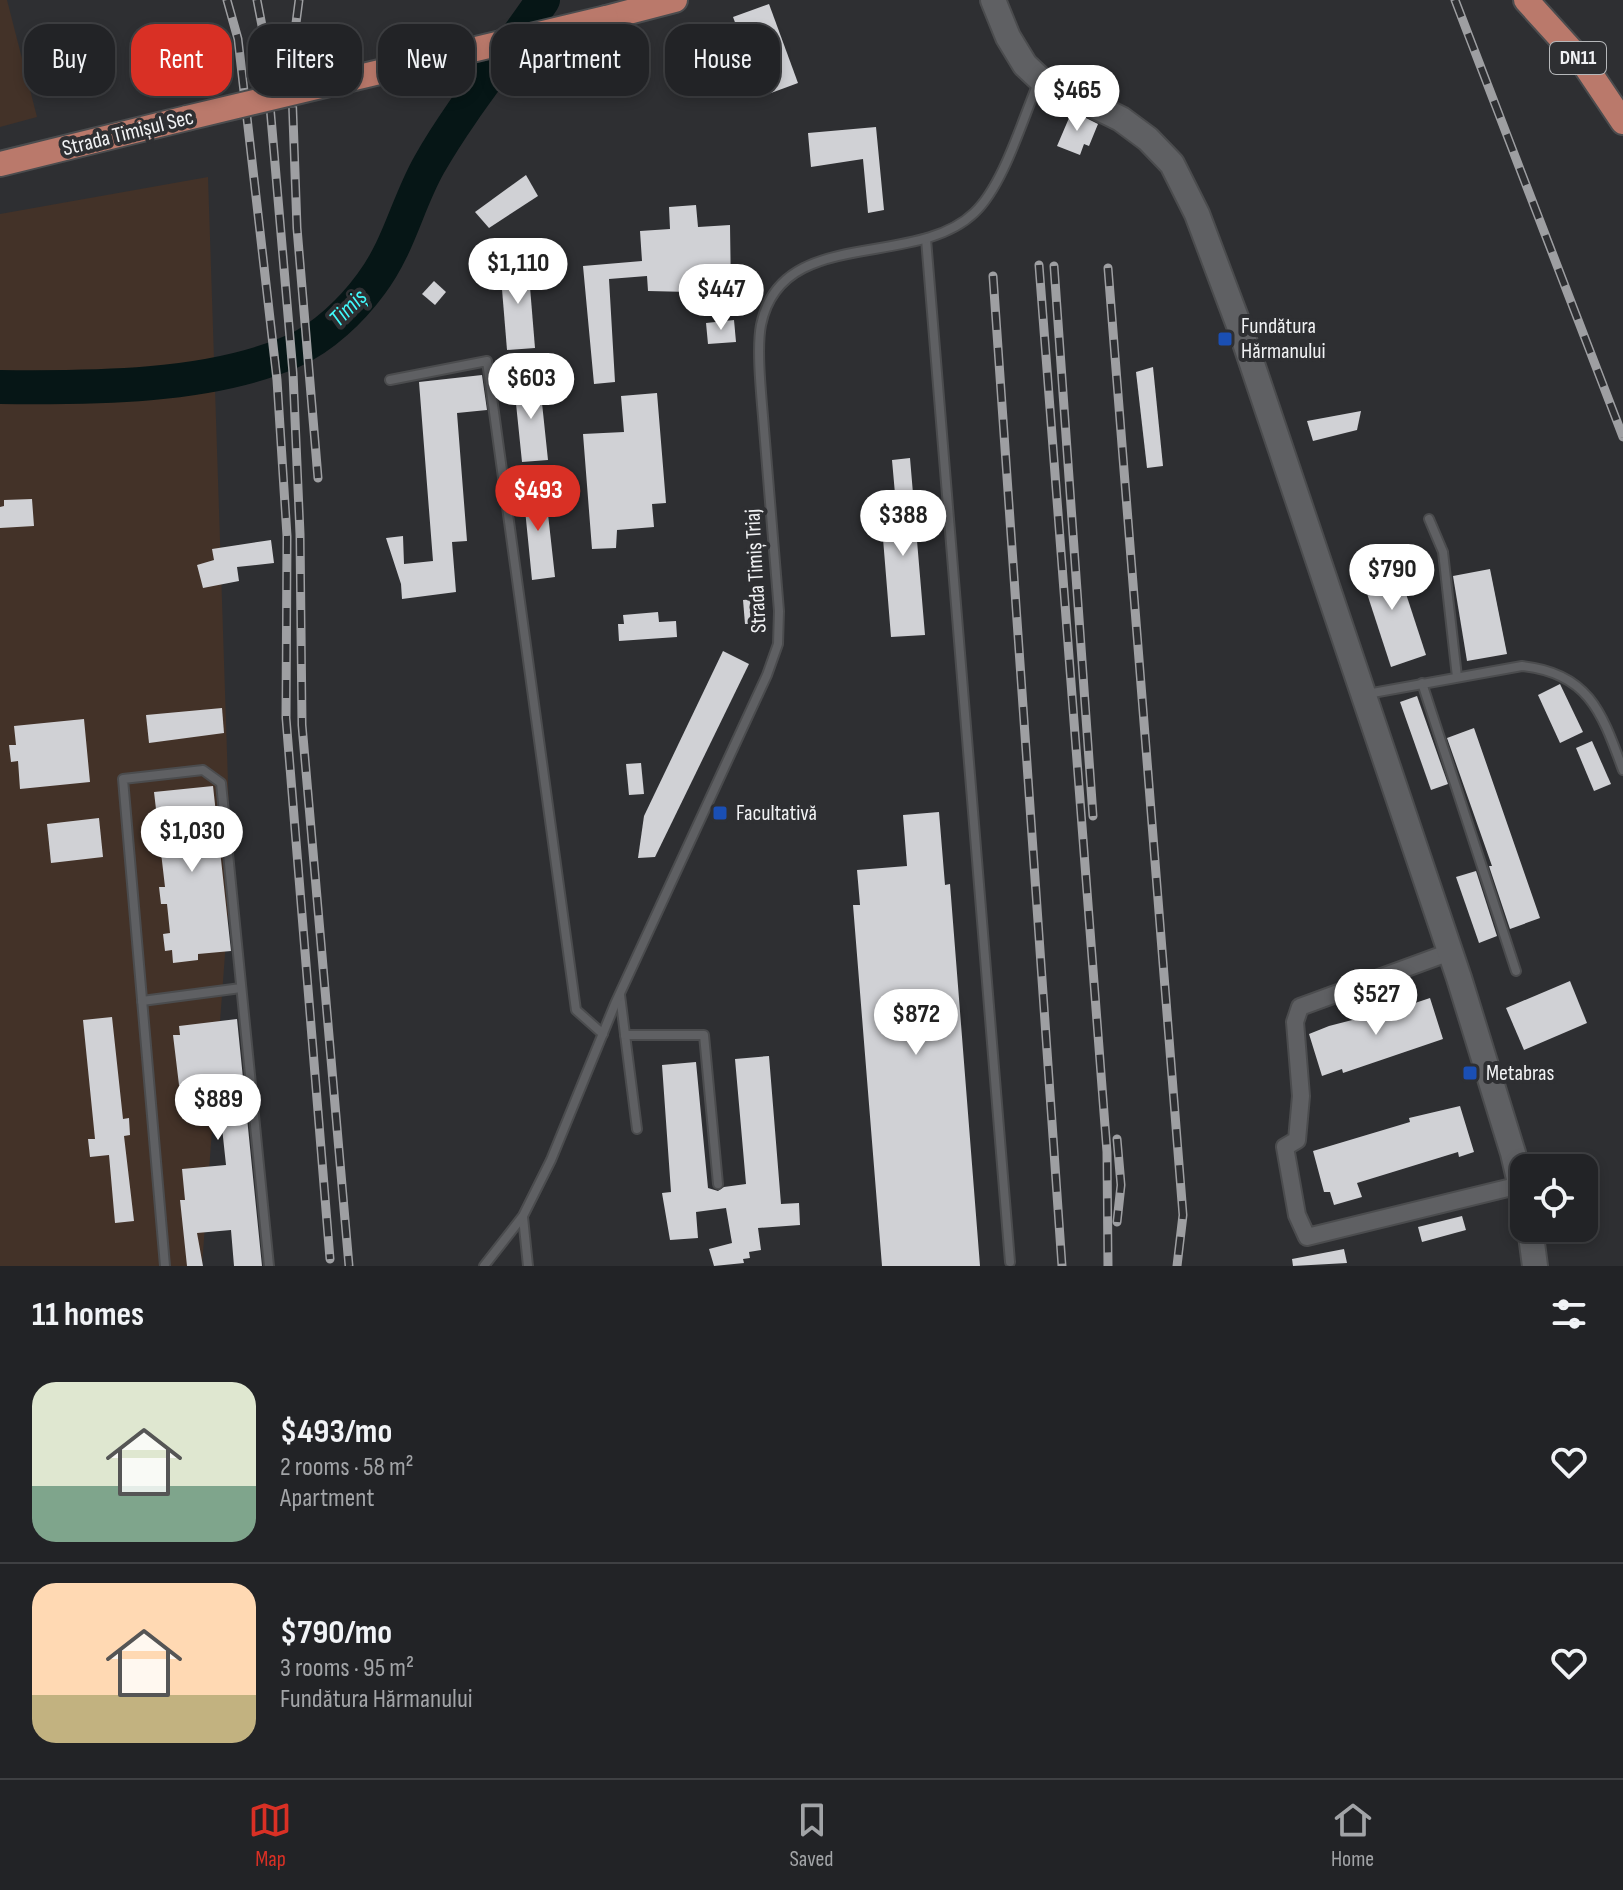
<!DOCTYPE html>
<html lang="en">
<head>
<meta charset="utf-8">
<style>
	:root { --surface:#222326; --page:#2e2f32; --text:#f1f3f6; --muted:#a2a4a7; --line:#3f4043; --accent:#d93025 }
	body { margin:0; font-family:"Sofia Sans Condensed",sans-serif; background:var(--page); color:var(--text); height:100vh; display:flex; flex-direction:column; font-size:30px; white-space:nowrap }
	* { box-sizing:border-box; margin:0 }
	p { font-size:26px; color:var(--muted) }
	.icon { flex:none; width:44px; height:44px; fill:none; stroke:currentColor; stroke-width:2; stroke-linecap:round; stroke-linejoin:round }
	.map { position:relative; height:1266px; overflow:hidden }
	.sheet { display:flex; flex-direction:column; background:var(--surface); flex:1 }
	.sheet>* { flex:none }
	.hud { position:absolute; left:24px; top:24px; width:800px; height:72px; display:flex; gap:16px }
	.controls { position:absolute; left:1510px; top:1154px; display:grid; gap:16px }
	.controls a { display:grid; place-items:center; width:88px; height:88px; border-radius:16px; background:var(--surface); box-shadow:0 4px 12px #0003,0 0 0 2px var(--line); font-size:40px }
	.price { position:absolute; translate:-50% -68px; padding:0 18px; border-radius:28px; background:#fff; color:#222; font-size:26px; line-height:52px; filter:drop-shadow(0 2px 4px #0008) }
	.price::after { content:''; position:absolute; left:50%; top:48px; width:24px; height:18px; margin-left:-12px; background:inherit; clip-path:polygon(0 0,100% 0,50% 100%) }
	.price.current { background:var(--accent); color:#fff }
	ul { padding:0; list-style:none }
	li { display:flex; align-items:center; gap:24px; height:200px; padding:0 32px }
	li+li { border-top:2px solid var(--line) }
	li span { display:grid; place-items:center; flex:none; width:224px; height:160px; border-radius:24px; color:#555 }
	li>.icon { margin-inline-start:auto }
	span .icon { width:96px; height:96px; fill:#fffc; stroke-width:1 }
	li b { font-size:34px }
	h2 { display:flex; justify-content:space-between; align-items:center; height:96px; padding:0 32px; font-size:34px }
	.chip { padding:0 28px; border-radius:24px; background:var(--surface); box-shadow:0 4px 12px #0003,0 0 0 2px var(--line); font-size:28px; line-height:72px }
	.chip.current { background:var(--accent); color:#fff }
	.dock { display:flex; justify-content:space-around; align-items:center; height:112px; border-top:2px solid var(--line); background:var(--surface); font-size:22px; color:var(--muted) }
	.dock a { display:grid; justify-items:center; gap:4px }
	.dock .current { color:var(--accent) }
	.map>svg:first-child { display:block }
	.industrial { fill:#433228 }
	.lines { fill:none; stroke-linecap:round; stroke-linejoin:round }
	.river { stroke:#061616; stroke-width:34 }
	.building { fill:#d0d1d5 }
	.lane-casing { stroke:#4b4c4e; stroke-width:12 }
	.street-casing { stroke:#4b4c4e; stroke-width:20 }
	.secondary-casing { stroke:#4b4c4e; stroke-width:28 }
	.primary-casing { stroke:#4b4c4e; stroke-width:28 }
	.lane { stroke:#5f6063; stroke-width:8 }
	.street { stroke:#5f6063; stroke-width:16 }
	.secondary { stroke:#5f6063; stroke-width:24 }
	.primary { stroke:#ba796b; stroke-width:24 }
	.rail-casing { stroke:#9e9fa2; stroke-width:9 }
	.rail { stroke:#2e2f32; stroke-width:6; stroke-dasharray:18; stroke-linecap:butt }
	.primary-bridge-casing { stroke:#4b4c4e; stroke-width:28; stroke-linecap:butt }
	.primary-bridge { stroke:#ba796b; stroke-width:24 }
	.transit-dot { fill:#1a4fb4; stroke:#2e2f32; stroke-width:3 }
	.labels { text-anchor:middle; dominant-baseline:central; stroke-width:8; stroke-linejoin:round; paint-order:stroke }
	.shield { fill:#2e2f32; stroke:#b6b8ba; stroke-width:2 }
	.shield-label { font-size:20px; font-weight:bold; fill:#f1f2f4 }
	.street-label { font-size:22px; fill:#f1f2f4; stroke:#2e2f32 }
	.poi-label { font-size:22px; fill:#f1f2f4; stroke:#2e2f32; text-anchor:start }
	.water-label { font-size:24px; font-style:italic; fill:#41fafc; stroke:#2e2f32 }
</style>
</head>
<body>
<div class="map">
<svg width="1623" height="1266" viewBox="0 0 1623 1266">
	<rect width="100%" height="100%" fill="#2e2f32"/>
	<g class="industrial">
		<polygon points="0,0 7,0 37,117 0,127"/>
		<polygon points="208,177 231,873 202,1266 0,1266 0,214"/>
	</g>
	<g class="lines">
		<path class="river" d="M0,387c91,1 210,1 293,-36 30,-13 59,-41 78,-67 28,-37 36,-80 58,-119 33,-58 77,-110 114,-165"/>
	</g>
	<g class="building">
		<polygon points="769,4 798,83 763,96 733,17"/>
		<polygon points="1072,111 1098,124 1089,146 1084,144 1080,155 1057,146"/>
		<polygon points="876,127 884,210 868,213 863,159 811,167 808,133"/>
		<polygon points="526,175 538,196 489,228 475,212"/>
		<polygon points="696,205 698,227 730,225 731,293 648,291 647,276 609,279 615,382 594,384 583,266 642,261 640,231 670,229 669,207"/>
		<polygon points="528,263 535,348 507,350 500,265"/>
		<polygon points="434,281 446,292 435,305 422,294"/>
		<polygon points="734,320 736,342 708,344 706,323"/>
		<polygon points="1153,367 1163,466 1147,468 1136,372"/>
		<polygon points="482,375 487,410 457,413 467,541 452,542 456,592 402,599 401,584 386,538 403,536 404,564 433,561 419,382"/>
		<polygon points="544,382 546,402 542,403 548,460 522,462 514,384"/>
		<polygon points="657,393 666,503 652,504 654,527 617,530 616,548 592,549 583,434 624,432 621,396"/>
		<polygon points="1361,411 1357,430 1313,441 1307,421"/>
		<polygon points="910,458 925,635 891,637 881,514 892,513 892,506 896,505 892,460"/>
		<polygon points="538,478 541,515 548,514 555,577 532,580 522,479"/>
		<polygon points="32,499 34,526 0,528 0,507 4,506 4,500"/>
		<polygon points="271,540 274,563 237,567 239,581 203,588 197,565 214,560 212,549"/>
		<polygon points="1394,557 1426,655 1391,667 1359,569"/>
		<polygon points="1490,569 1507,654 1467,661 1453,576"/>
		<polygon points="765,598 767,623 745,624 743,600"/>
		<polygon points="658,612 659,622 676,621 677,637 619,641 618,624 624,624 623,615"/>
		<polygon points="723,651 749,664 655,857 638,858 644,816"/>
		<polygon points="1560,684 1583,732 1560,743 1538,695"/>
		<polygon points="1417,696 1448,784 1431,790 1400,702"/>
		<polygon points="222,708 224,733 149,743 146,715"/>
		<polygon points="84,719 90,782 20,789 18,761 11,762 9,745 16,745 14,726"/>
		<polygon points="1474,728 1540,918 1510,929 1489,866 1492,866 1447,738"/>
		<polygon points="1592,741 1611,784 1594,791 1576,748"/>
		<polygon points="641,763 644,794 629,795 626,764"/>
		<polygon points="213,786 231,951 198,954 198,960 173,963 172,950 165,951 163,934 170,933 167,904 161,904 159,887 165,887 154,792"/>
		<polygon points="939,812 945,885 950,884 980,1266 882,1266 853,905 860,905 857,870 907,866 903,815"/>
		<polygon points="99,818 103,857 51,863 47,824"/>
		<polygon points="1476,871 1497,936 1479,943 1456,877"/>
		<polygon points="1570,981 1587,1023 1524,1050 1506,1008"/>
		<polygon points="1430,998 1443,1039 1343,1073 1342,1069 1322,1076 1309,1034 1329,1026 1387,1011 1386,1008 1408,1002 1409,1005"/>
		<polygon points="112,1017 123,1119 129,1118 130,1135 124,1136 134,1221 115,1223 109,1155 90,1157 88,1139 95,1139 83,1020"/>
		<polygon points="237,1019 262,1266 234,1266 231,1230 197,1233 203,1266 187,1266 180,1200 185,1200 182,1169 226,1165 220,1109 188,1113 186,1085 179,1085 173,1035 180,1035 179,1026"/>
		<polygon points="769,1056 781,1204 799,1203 800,1225 758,1228 761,1250 749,1252 750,1258 743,1259 744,1263 714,1266 709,1249 732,1243 726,1208 696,1212 698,1238 670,1240 662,1193 671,1192 662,1065 696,1062 708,1188 718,1191 724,1187 746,1184 735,1059"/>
		<polygon points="1460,1106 1474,1152 1459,1157 1458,1152 1357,1183 1362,1197 1334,1205 1330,1192 1324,1192 1313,1151 1410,1122 1409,1118"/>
		<polygon points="1462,1216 1466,1230 1422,1242 1418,1227"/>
		<polygon points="1344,1249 1347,1263 1293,1266 1292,1259"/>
	</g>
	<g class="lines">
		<defs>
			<g id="lane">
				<polyline points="926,239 1010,1262"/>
				<polyline points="390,380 487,361 576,1010 603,1034"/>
				<polyline points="1429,519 1443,552 1457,677"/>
				<polyline points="1422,683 1516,971"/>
				<path d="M1367,694l155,-28c67,7 80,47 101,104"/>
				<polyline points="620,995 637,1129"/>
				<polyline points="142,1001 241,988"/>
				<polyline points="625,1035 704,1035 718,1184"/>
				<polyline points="523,1217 528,1266"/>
				<polyline points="165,1266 123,779 203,770 221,783 269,1266"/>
				<path d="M484,1266l39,-50 28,-56 64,-156 152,-329 11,-31 1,-33c-5,-61 -10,-122 -15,-182 -2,-28 -8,-78 -3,-104 20,-100 153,-55 213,-112 29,-27 48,-92 64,-130"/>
			</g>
			<polyline id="street" points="1450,952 1300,1007 1295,1022 1301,1096 1297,1140 1285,1147 1297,1215 1307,1237 1520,1185"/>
			<g id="secondary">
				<polyline points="993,0 1008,37 1025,65 1040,79 1121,119 1148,139 1172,164 1197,214 1241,331 1459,978 1513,1153 1524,1200"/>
				<polyline points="1530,1228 1535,1266"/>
			</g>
			<g id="primary">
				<polyline points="1526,0 1584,64 1623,122"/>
				<polyline points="606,18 675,0"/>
				<polyline points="0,164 187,118"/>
			</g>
		</defs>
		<use href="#lane" class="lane-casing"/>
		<use href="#street" class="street-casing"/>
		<use href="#secondary" class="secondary-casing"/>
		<use href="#primary" class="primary-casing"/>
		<use href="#lane" class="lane"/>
		<use href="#street" class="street"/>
		<use href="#secondary" class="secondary"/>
		<use href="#primary" class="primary"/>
		<defs>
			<g id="rail">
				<polyline points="227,0 238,39 277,380 287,536 286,718 330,1259"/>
				<polyline points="257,0 264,36 293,373 300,534 302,725 349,1266"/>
				<polyline points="299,0 291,62 297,228 318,478"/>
				<polyline points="1455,0 1623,437"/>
				<polyline points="1039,265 1107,1152 1108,1266"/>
				<polyline points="1054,266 1093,816"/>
				<polyline points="1108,268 1183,1215 1177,1266"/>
				<polyline points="993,276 1062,1266"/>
				<polyline points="1117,1139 1121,1185 1117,1222"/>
			</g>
		</defs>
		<use href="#rail" class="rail-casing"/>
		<use href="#rail" class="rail"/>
		<defs>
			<polyline id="primary-bridge" points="187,118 606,18"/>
		</defs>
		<use href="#primary-bridge" class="primary-bridge-casing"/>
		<use href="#primary-bridge" class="primary-bridge"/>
	</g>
	<g class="transit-dot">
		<rect x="1217" y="331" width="16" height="16" rx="4"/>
		<rect x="712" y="805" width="16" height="16" rx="4"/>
		<rect x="1462" y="1065" width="16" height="16" rx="4"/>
	</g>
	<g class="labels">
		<rect class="shield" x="1550" y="42" width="56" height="32" rx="6"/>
		<g class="shield-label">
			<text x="1578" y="58">DN11</text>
		</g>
		<g class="street-label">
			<text transform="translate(128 133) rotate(-14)">Strada Timișul Sec</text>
			<text transform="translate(756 571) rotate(-93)">Strada Timiș Triaj</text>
		</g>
		<g class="poi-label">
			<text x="1241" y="326">Fundătura<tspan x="1241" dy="25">Hărmanului</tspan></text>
			<text x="736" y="813">Facultativă</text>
			<text x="1486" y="1073">Metabras</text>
		</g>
		<g class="water-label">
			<text transform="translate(348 308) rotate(-45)">Timiș</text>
		</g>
	</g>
</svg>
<div class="controls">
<a><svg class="icon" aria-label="locate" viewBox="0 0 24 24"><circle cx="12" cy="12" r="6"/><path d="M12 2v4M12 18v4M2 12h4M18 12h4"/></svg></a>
</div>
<b class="price" style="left:1077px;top:133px">$465</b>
<b class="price" style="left:518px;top:306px">$1,110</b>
<b class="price" style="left:721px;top:332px">$447</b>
<b class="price" style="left:531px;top:421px">$603</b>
<b class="price current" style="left:538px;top:533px">$493</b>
<b class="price" style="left:903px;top:558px">$388</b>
<b class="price" style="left:1392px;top:612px">$790</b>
<b class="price" style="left:192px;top:874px">$1,030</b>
<b class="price" style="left:1376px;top:1037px">$527</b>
<b class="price" style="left:916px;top:1057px">$872</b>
<b class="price" style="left:218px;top:1142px">$889</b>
<div class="hud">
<a class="chip">Buy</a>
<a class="chip current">Rent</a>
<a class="chip">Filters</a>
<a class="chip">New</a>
<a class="chip">Apartment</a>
<a class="chip">House</a>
</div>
</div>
<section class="sheet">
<h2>11 homes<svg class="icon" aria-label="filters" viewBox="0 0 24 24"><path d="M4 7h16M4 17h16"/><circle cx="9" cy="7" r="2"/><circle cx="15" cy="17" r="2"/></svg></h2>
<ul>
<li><span style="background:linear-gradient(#dfe7d0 65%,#7fa58c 0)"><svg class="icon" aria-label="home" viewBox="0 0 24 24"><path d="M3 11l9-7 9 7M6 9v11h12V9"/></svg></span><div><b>$493/mo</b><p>2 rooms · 58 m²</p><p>Apartment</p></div><svg class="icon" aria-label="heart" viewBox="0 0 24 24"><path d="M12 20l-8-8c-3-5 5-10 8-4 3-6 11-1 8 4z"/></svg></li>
<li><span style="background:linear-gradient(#ffd9b3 70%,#c2b280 0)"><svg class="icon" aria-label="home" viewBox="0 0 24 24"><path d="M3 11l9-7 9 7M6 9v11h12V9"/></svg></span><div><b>$790/mo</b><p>3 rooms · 95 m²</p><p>Fundătura Hărmanului</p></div><svg class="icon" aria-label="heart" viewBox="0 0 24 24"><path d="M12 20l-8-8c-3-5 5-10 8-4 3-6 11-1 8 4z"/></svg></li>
</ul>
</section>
<nav class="dock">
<a class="current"><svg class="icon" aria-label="map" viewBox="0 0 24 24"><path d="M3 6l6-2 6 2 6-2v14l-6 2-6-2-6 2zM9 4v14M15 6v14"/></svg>Map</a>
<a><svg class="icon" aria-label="saved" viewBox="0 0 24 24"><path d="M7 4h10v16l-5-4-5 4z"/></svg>Saved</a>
<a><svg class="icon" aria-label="home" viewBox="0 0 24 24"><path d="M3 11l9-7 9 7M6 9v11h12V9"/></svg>Home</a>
</nav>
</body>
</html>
